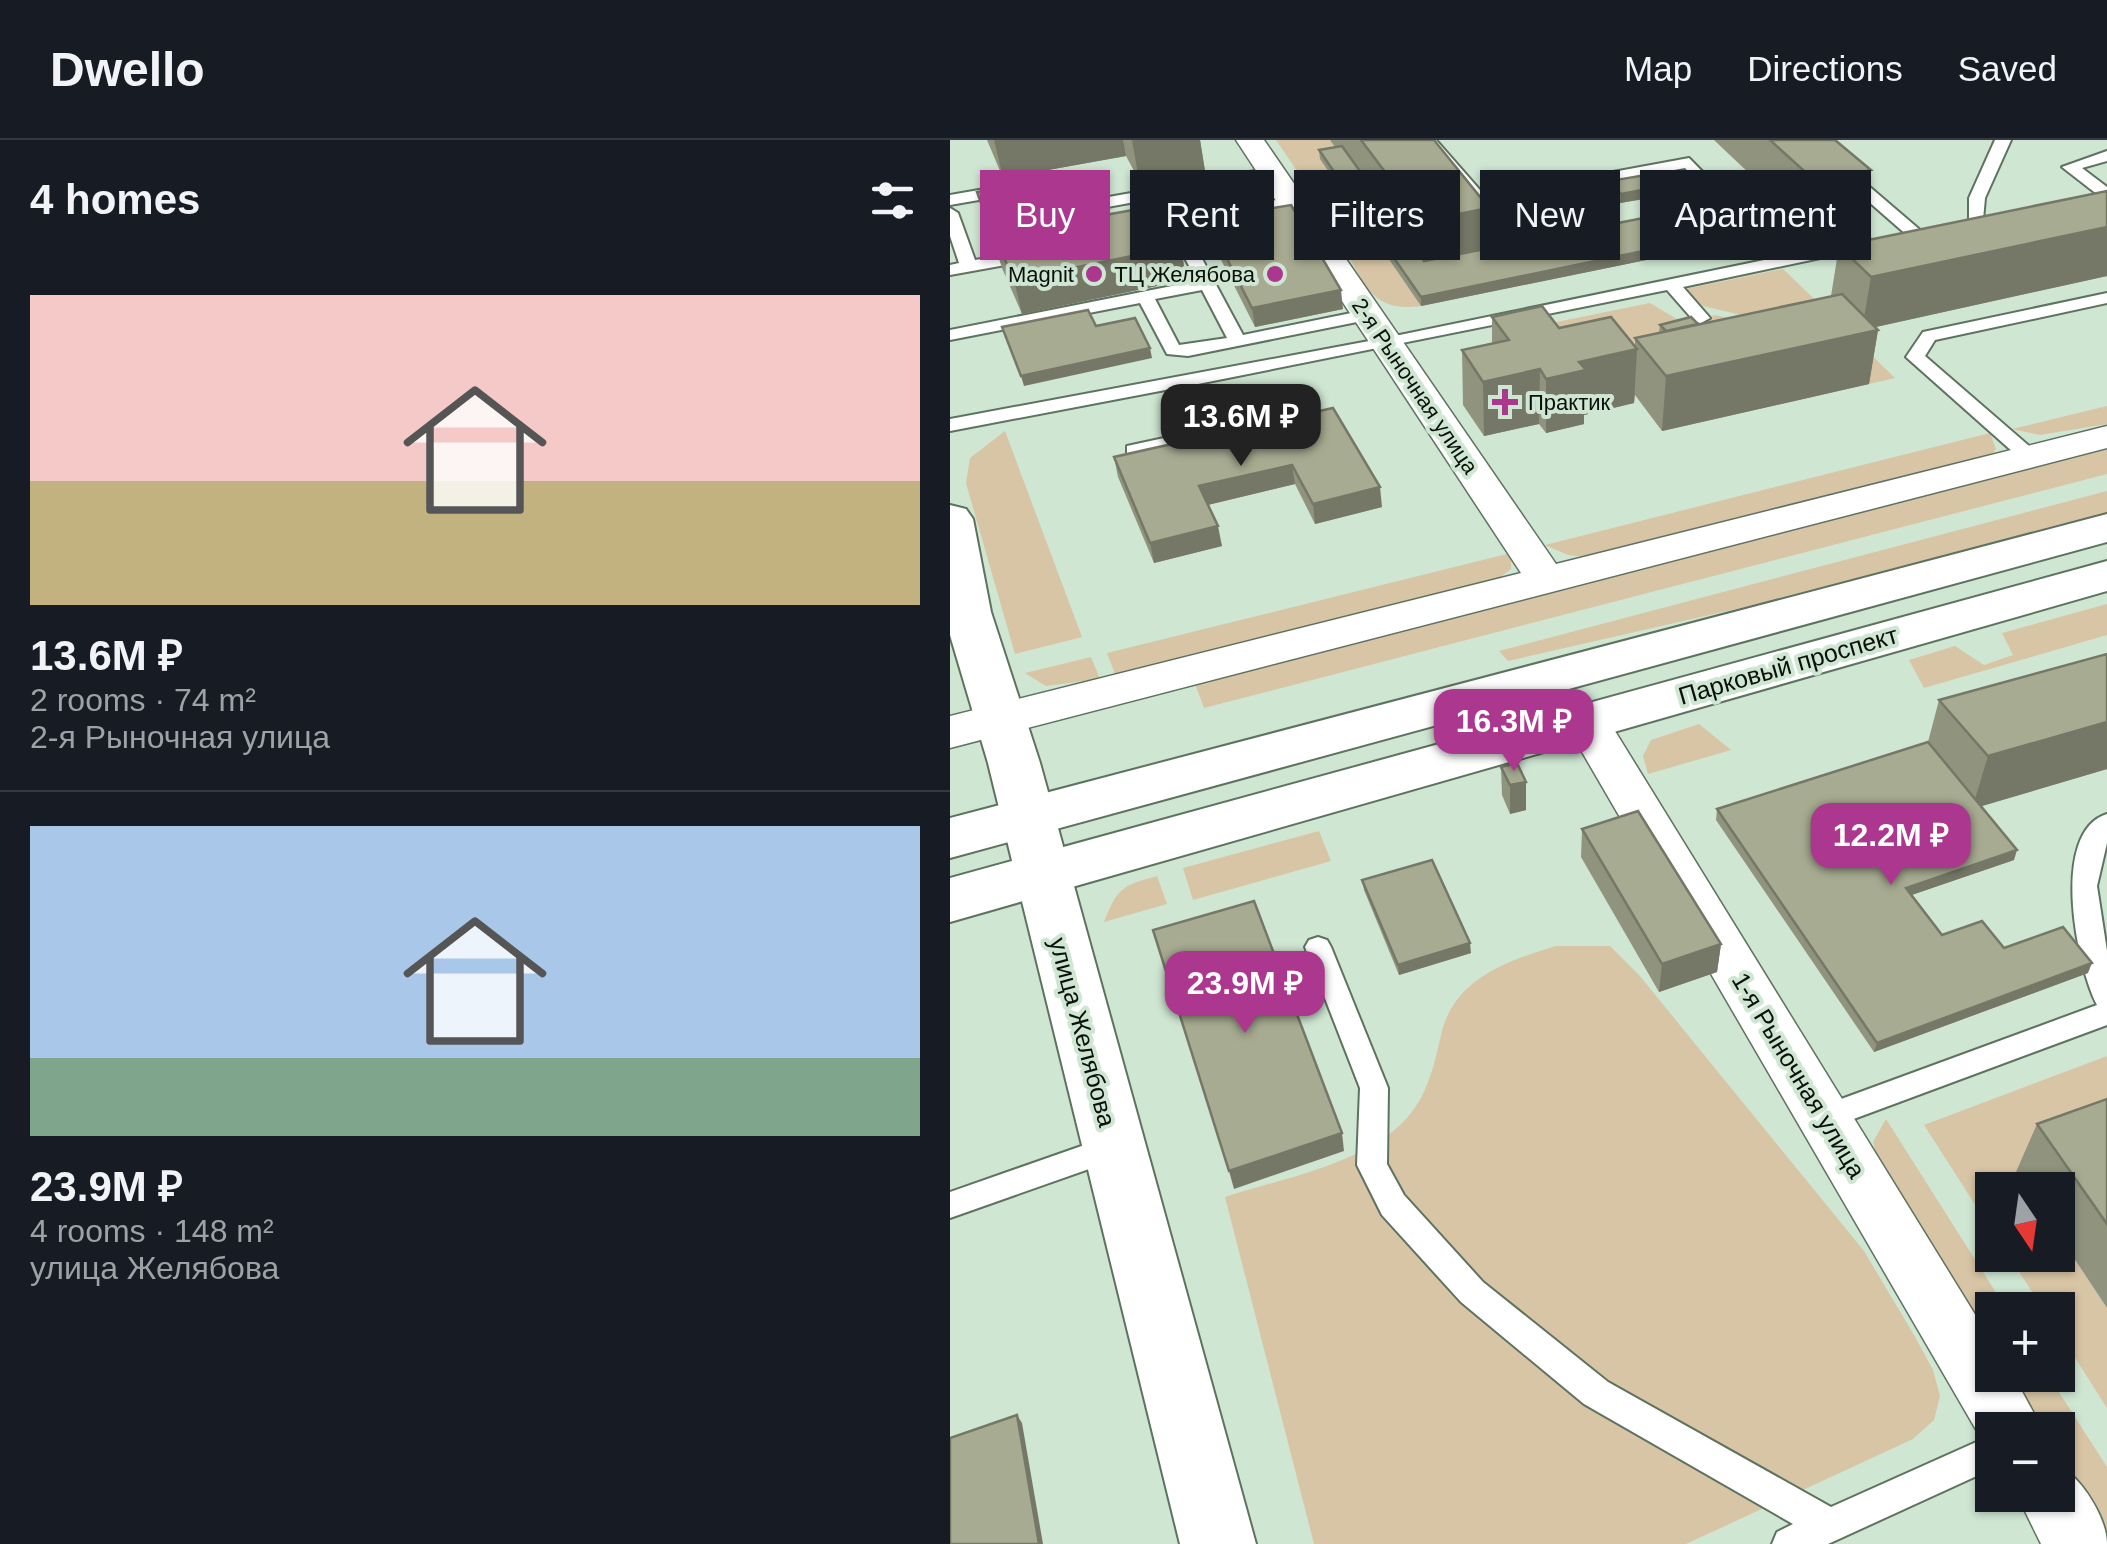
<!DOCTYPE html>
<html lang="en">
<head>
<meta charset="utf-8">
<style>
	:root { --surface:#171b24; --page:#20242c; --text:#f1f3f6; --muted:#9ea1a6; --line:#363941; --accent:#ac378e }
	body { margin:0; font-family:Arial,sans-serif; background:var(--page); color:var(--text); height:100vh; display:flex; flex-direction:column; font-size:38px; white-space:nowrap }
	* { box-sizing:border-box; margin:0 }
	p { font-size:32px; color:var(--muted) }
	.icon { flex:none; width:55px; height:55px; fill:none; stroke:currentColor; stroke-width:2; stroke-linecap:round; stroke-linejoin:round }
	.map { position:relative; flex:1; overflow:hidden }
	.details { display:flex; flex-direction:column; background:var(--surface); width:950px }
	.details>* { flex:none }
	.banner { position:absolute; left:30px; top:30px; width:950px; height:90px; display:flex; gap:20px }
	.needle { width:65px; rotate:167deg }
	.buttons { position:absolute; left:1025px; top:1032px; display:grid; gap:20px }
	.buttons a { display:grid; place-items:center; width:100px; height:100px; border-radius:0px; background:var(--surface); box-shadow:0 2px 8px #0004; font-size:50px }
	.price { position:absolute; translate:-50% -85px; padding:0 22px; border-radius:20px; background:var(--accent); color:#fff; font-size:32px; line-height:65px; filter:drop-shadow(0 2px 5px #0008) }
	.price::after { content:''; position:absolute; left:50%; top:60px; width:30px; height:22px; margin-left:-15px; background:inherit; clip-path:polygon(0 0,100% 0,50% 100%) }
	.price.selected { background:#222; color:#fff }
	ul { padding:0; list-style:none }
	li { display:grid; align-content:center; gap:20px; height:530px; padding:0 30px }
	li+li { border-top:2px solid var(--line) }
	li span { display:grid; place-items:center; height:310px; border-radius:0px; color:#555 }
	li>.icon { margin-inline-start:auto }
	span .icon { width:180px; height:180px; fill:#fffc; stroke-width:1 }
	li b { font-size:42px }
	h2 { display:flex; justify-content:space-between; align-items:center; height:120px; padding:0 30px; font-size:42px }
	.tag { padding:0 35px; border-radius:0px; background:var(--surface); box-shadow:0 2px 8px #0004; font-size:35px; line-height:90px }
	.tag.selected { background:var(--accent); color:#fff }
	header { display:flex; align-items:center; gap:60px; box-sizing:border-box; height:140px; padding:0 50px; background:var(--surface); border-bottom:2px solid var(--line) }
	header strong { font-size:48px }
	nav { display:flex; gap:55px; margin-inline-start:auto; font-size:35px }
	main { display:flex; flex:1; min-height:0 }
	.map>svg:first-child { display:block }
	.green { fill:#d8c5a5 }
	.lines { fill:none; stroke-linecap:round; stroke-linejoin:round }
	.service-casing { stroke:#5e7260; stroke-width:4 }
	.minor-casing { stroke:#5e7260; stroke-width:3 }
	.tertiary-casing { stroke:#5e7260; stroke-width:4 }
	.primary-casing { stroke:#5e7260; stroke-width:4 }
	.service { fill:#fff; fill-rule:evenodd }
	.minor { fill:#fff; fill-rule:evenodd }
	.tertiary { fill:#fff; fill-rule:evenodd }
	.primary { fill:#fff; fill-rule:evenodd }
	.wall { fill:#90937d }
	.shaded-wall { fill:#757866 }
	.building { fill:#a7ab91; stroke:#757866; stroke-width:2.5 }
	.poi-dot { fill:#ac378e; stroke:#cfe6d2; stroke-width:4 }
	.labels { text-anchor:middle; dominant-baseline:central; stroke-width:8; stroke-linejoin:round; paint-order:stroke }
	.far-poi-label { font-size:22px; fill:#09110a; stroke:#cfe6d2; text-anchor:end }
	.far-street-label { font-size:22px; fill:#09110a; stroke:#cfe6d2 }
	.street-label { font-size:25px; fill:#09110a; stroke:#cfe6d2 }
</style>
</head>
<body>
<header>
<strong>Dwello</strong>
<nav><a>Map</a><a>Directions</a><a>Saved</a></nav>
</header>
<main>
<section class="details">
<h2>4 homes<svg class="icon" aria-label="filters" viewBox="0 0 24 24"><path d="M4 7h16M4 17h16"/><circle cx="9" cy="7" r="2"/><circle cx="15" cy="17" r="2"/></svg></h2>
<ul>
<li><span style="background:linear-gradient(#f6c9c9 60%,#c2b280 0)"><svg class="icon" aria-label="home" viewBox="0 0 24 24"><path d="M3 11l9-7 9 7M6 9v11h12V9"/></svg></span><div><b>13.6M ₽</b><p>2 rooms · 74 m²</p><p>2-я Рыночная улица</p></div></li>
<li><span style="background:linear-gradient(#a9c7e8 75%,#7fa58c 0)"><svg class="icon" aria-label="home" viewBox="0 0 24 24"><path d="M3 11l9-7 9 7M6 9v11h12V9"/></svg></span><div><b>23.9M ₽</b><p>4 rooms · 148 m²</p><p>улица Желябова</p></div></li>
</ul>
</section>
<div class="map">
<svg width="1157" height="1404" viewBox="0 0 1157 1404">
	<rect width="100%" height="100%" fill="#cfe6d2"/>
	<g class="green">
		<polygon points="326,0 381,0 392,15 410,78 380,79"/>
		<path d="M423,96l48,70c-52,7 -57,-25 -80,-64z"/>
		<polygon points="833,129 910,203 753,166 735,149"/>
		<polygon points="700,163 740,187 765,175 916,210 945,238 919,244 682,252 592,185"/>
		<polygon points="1157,266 1157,284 1090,295 1062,289"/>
		<polygon points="55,291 132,497 65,514 16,343 20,318"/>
		<polygon points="1040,293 1046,309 1041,316 636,417 618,415 595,405"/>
		<polygon points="1157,309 1157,334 254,568 244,541"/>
		<polygon points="1157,351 1157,374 861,452 558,521 549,511"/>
		<polygon points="561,413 561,429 545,441 165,534 157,513"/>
		<polygon points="1157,464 1157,495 974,548 959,520 1005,506 1034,525 1063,515 1052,493"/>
		<polygon points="141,517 150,539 96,546 75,533"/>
		<polygon points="749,584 781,610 698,634 693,616 701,600"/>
		<polygon points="369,691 381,721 243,760 233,728"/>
		<path d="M207,736l10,28 -63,18c13,-34 19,-37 53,-46z"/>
		<path d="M606,806h54l29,29 225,276 50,84 19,35 7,26 -6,24 -21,19 -227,105h-372l-89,-347c58,-19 140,-33 181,-78 22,-24 28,-54 35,-84 13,-57 66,-74 115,-89z"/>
		<polygon points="1157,916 1157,999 1078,1050 1042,1050 1042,1091 974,985"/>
		<path d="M936,979l121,191h-15v44c-34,-56 -106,-152 -119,-212z"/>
		<polygon points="1108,1094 1157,1168 1157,1268 1108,1191 1108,1170 1094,1170 1058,1115 1108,1115"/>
		<polygon points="1056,1235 1098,1235 1157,1327 1157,1398 1108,1318 1108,1290 1090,1290"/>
	</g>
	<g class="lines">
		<defs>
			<g id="service">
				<polygon points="470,0 486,0 565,90 651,74 625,45 625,39 739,18 834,115 918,98 926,103 918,108 733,147 760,178 751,183 745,182 717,150 248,244 268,286 349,268 358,274 349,280 184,316 177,314 177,306 251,290 231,247 0,291 0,279 435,198 819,119 735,28 642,45 668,74 668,80 555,99"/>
				<polygon points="848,0 865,0 970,90 970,96 958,96"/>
				<polygon points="1045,0 1061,0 1035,58 1033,80 1019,83 1019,58"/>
				<polygon points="1157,11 1157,21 1132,28 1157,47 1157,56 1148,55 1112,27"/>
				<polygon points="322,28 328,30 328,36 152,68 138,63 126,43 0,65 0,55 126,33 139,36 153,58"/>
				<path d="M341,57l6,2v6l-112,22 58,108 123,-25 9,5 -3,4 -184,37 -21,-2 -27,-51 -190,37v-10l247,-49 -30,-57 2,-3zM252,150l25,48 -48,7 -24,-46z"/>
				<polygon points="0,68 8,73 25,120 83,110 91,115 83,120 0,135 0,125 9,123 0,96"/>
				<polygon points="1157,153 1157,163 985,200 975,216 1086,312 1086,320 1072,320 956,217 973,192"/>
				<path d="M1157,674v29l-10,43 10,65v74l-283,105 -10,-3 -4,-9 4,-9 283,-104c-20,-38 -48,-173 10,-191z"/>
				<polygon points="368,797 377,800 381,807 438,948 437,1024 454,1055 533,1142 658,1242 881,1367 1042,1295 1042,1329 878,1404 822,1404 827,1392 843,1384 634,1264 511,1162 432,1075 407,1025 410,948 355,807 359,800"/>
				<polygon points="163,995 173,999 178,1008 173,1017 0,1078 0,1052"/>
			</g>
			<g id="minor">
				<polygon points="286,0 314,0 606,424 1157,286 1157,308 0,608 0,576 571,433"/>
				<polygon points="636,566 652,570 1042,1202 1042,1235 1063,1235 1093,1290 1042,1290 1042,1314 1039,1312 614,581 620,570"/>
				<path d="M1108,1326c23,10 49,52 49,78h-66l-24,-49h41z"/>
			</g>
			<polygon id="tertiary" points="0,365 16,369 23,379 41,472 90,623 306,1404 230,1404 38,623 0,495"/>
			<g id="primary">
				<polygon points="1157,374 1157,402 0,718 0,678"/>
				<polygon points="1157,421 1157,451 0,782 0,738"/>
			</g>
		</defs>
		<use href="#service" class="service-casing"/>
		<use href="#minor" class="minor-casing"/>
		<use href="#tertiary" class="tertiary-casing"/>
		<use href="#primary" class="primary-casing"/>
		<use href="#service" class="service"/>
		<use href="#minor" class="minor"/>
		<use href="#tertiary" class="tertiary"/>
		<use href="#primary" class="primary"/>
	</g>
	<g class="wall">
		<polygon points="37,0 250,0 255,31 189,40 176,16 53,38"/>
		<polygon points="380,0 484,0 539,68 540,108 760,107 471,166 370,19 369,10 385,7"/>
		<polygon points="764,0 885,0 921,30 913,79 859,90"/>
		<polygon points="660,41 717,55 670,63 659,50"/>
		<polygon points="1157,51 1157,136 926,187 928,190 919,244 712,291 685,255 684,263 634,275 634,284 596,293 589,284 534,296 513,265 512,210 542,204 542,177 609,188 685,206 685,198 709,193 710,185 748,184 881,156 889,106"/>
		<polygon points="27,52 109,83 231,106 236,140 72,174 52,128"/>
		<polygon points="257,79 393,169 305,187 260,98"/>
		<polygon points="383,268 432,367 365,384 345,344 258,365 272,406 204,423 168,337 164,317"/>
		<polygon points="1157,514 1157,629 1031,666 1064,720 961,755 992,795 1054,808 1138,833 924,912 766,680 767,669 978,602 989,560"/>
		<polygon points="551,627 576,642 576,670 560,674 552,655"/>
		<polygon points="632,689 771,804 767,832 709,852 631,717"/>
		<polygon points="412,740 521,813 449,835 414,750"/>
		<polygon points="1157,959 1157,1168 1108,1094 1108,1050 1078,1050 1066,1032 1087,984"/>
	</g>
	<g class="shaded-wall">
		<polygon points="44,0 173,0 176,16 53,38"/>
		<polygon points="182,0 250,0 255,31 189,40"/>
		<polygon points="921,30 913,79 859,90 865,41"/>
		<polygon points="718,45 717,55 670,63 671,54"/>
		<polygon points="539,68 540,118 475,131 472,81"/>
		<polygon points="1157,87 1157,136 912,190 921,137"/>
		<polygon points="761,97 760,107 471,166 471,157"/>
		<polygon points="231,106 236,140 72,174 64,140"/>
		<polygon points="391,150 393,169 305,187 302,168"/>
		<polygon points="928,190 919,244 712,291 716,236"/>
		<polygon points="200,208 202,218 74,246 71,236"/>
		<polygon points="687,209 684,263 634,275 634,284 596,293 596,239 629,222"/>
		<polygon points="590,229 589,284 534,296 533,242"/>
		<polygon points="342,325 345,344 253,366 249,346"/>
		<polygon points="430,347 432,367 365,384 363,364"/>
		<polygon points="268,386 272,406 204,423 200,403"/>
		<polygon points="1157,582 1157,629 1022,669 1038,616"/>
		<polygon points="576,642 576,670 560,674 560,645"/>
		<polygon points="1067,710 1064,720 953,758 956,748"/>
		<polygon points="520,803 521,813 449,835 448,825"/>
		<polygon points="771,804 767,832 709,852 712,824"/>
		<polygon points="1142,823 1138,833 924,912 927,903"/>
		<polygon points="392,993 394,1011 284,1049 279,1031"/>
		<polygon points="67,1275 72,1283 93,1404 89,1404"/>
	</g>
	<g class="building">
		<polygon points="411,0 484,0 539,68 472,81"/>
		<polygon points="820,0 885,0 921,30 865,41"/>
		<polygon points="392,6 474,121 734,70 761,97 471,157 369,10"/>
		<polygon points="707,33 718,45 671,54 660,41"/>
		<polygon points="91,41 109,83 44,95 46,104 27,52"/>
		<polygon points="1157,51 1157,87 921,137 889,106"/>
		<polygon points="211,65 231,106 64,140 44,95"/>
		<polygon points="341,65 391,150 302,168 257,79"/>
		<polygon points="892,154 928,190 716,236 685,198"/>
		<polygon points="592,166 609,188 661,177 687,209 629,222 636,230 596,239 590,229 533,242 512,210 559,200 542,177"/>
		<polygon points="138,170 146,186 185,178 200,208 71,236 52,187"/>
		<polygon points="741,177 748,184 716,191 710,185"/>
		<polygon points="383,268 430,347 363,364 342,325 249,346 268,386 200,403 164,317"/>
		<polygon points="1157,514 1157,582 1038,616 989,560"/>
		<polygon points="978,602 1067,710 956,748 992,795 1032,781 1054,808 1113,787 1142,823 927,903 767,669"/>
		<polygon points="567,623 576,642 560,645 551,627"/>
		<polygon points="688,671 771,804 712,824 632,689"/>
		<polygon points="482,720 520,803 448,825 412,740"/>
		<polygon points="304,761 392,993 279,1031 203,790"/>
		<polygon points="1157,959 1157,1084 1087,984"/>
		<polygon points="67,1275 89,1404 0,1404 0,1298"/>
	</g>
	<g class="poi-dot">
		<circle cx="144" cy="134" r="10"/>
		<circle cx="325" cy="134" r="10"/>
		<path d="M550 247h10v10h10v10h-10v10h-10v-10h-10v-10h10z"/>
	</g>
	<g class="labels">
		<g class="far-poi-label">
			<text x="124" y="134">Magnit</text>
			<text x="305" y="134">ТЦ Желябова</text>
			<text x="578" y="262" text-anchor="start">Практик</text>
		</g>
		<g class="far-street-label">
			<text transform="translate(465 246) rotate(56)">2-я Рыночная улица</text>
		</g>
		<g class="street-label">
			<text transform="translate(838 525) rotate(-16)">Парковый проспект</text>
			<text transform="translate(133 892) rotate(75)">улица Желябова</text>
			<text transform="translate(849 935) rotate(59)">1-я Рыночная улица</text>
		</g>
	</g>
</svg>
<div class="buttons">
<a><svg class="needle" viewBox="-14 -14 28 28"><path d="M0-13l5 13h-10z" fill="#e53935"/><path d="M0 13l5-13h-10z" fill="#9ea1a6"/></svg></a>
<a>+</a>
<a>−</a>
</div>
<b class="price selected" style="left:291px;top:329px">13.6M ₽</b>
<b class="price" style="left:564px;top:634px">16.3M ₽</b>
<b class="price" style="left:941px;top:748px">12.2M ₽</b>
<b class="price" style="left:295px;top:896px">23.9M ₽</b>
<div class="banner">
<a class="tag selected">Buy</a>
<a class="tag">Rent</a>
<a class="tag">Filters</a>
<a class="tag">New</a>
<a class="tag">Apartment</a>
</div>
</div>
</main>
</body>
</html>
